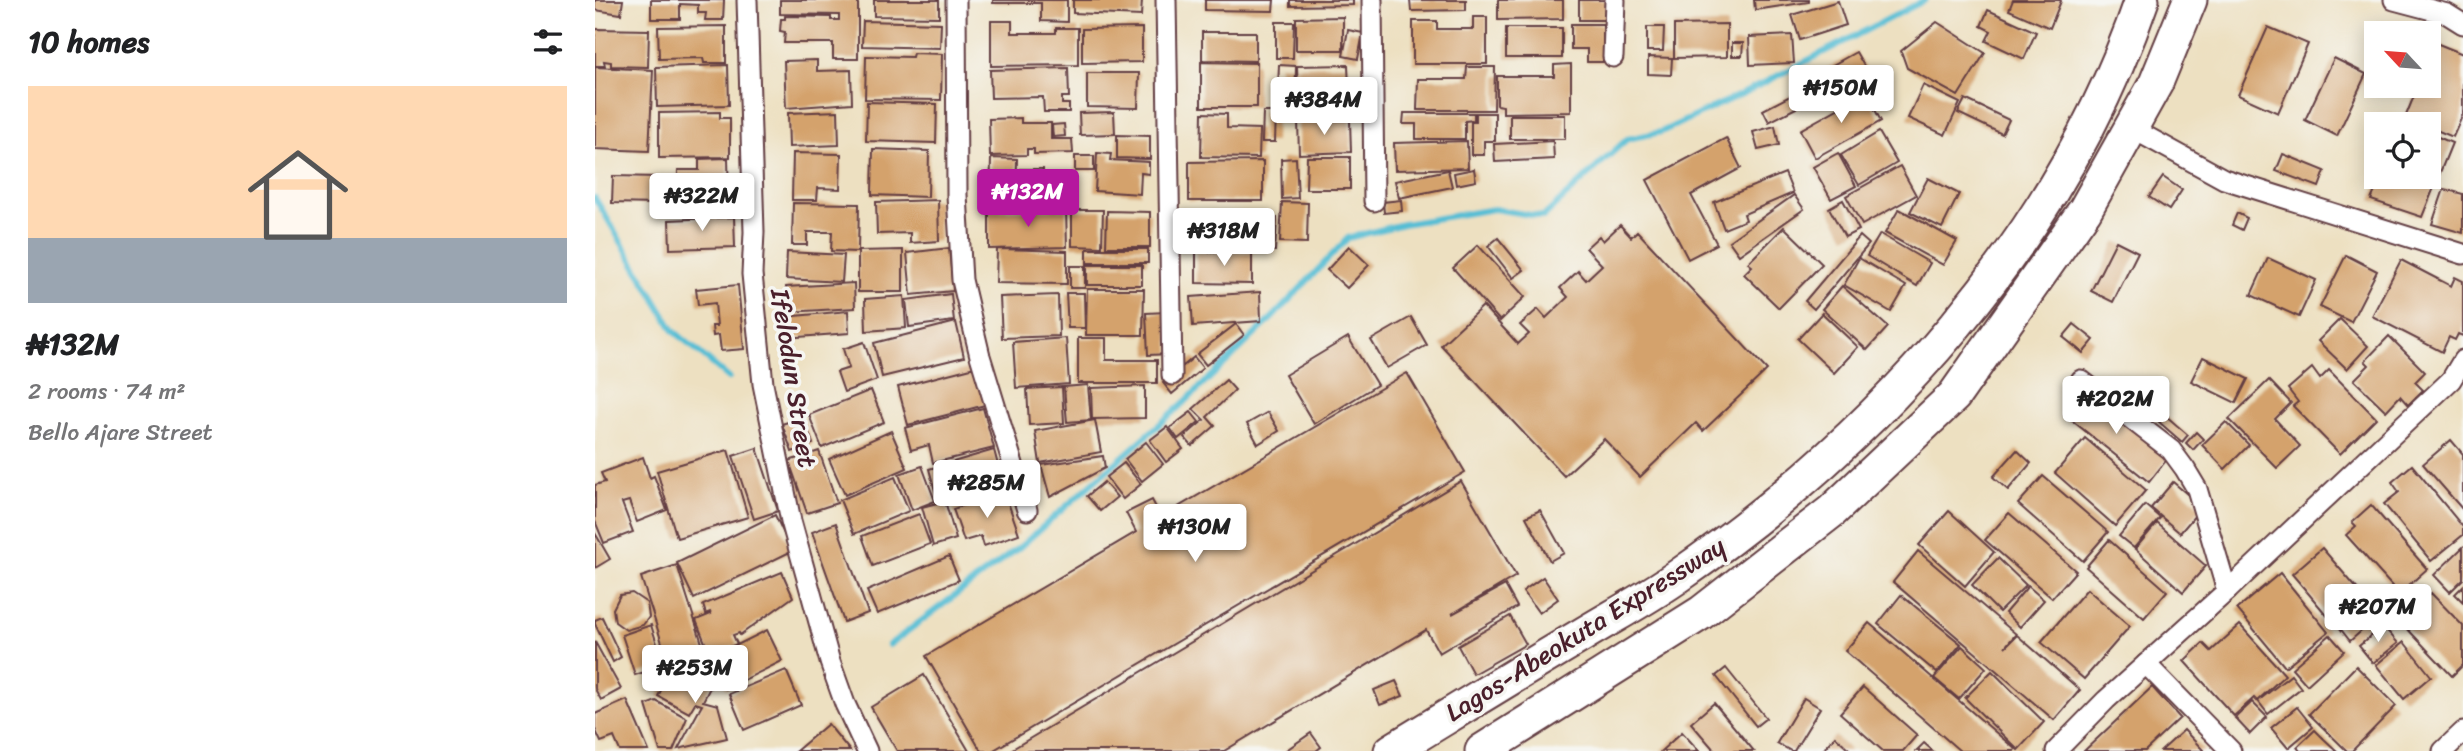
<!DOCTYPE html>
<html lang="en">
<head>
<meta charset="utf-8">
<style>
	:root { --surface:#fff; --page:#f2f2f2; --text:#202124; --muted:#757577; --line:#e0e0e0; --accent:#b5179e }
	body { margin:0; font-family:Sriracha,sans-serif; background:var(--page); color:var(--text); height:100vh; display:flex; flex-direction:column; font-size:26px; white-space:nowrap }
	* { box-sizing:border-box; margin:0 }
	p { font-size:23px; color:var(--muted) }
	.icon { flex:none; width:38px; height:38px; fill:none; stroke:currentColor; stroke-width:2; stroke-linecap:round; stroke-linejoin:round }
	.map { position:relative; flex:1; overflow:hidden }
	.side { display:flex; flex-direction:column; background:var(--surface); width:595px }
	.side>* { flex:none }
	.needle { width:46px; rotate:296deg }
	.tools { position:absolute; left:1769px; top:21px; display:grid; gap:14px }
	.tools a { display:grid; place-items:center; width:77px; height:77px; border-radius:0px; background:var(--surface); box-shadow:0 4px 18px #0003; font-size:35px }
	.price { position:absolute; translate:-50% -60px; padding:0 16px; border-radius:7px; background:#fff; color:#222; font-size:23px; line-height:46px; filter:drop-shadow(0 2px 4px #0008) }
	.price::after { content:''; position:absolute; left:50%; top:42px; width:21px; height:16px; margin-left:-10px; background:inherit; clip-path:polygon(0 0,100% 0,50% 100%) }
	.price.current { background:var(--accent); color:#fff }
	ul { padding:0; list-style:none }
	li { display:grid; align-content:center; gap:14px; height:371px; padding:0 28px }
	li+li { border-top:2px solid var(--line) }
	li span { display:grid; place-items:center; height:217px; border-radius:0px; color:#555 }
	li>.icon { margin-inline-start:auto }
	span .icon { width:126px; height:126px; fill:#fffc; stroke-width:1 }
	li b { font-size:30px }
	h2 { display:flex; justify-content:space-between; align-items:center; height:84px; padding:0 28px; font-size:30px }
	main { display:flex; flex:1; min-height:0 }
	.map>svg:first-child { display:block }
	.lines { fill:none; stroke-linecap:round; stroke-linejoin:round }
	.stream { stroke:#56bed4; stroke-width:6 }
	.building { fill:#d4a26c }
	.street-casing { stroke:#623c42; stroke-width:23 }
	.highway-casing { stroke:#623c42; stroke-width:37 }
	.street { stroke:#fff; stroke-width:19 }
	.highway { stroke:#fff; stroke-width:33 }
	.labels { text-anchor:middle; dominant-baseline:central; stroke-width:7; stroke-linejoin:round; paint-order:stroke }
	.street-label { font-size:26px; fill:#4a1f2b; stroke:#f6f6f2 }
</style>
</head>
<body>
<main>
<section class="side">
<h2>10 homes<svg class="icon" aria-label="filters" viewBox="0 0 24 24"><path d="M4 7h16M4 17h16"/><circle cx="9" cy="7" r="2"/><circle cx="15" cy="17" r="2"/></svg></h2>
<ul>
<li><span style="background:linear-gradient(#ffd9b3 70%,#9aa5b1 0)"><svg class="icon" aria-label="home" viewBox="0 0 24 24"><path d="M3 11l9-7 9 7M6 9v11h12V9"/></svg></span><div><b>₦132M</b><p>2 rooms · 74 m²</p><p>Bello Ajare Street</p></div></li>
</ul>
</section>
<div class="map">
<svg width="1868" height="751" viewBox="0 0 1868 751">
	<rect width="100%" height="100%" fill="#f6f6f2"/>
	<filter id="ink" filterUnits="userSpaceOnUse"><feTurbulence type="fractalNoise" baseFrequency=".0143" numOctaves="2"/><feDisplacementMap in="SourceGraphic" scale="14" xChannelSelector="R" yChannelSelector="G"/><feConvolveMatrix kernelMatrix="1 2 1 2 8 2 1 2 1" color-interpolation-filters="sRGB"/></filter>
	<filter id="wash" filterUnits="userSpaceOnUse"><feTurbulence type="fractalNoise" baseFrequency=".00686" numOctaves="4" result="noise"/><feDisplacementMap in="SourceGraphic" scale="28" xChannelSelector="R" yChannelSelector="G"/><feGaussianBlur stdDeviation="1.57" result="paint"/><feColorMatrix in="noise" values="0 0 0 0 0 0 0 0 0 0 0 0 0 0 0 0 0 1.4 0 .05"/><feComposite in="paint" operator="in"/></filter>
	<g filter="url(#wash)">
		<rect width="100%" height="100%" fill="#ede0c1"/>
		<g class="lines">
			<g class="stream">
				<polyline points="0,198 79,331 134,378"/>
				<polyline points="294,645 426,546 592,400 679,316 753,238 808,224 899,209 948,217 1032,139 1066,132 1153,91 1330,0"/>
			</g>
		</g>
		<g id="blocks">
			<g class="building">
				<polygon points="0,0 28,0 26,14 0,10"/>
				<polygon points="56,0 129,0 128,20 110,20 111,13 103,13 103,5 85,4 85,19 56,19"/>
				<polygon points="185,0 263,0 263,59 238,59 238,43 189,43 190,32 185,31 186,19 190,19 190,16 236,17 236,20 244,20 244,15 185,14"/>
				<polygon points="279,0 344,0 344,17 279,16"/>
				<polygon points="398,0 472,0 472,22 446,21 446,3 398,3"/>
				<polygon points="478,0 547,0 546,16 478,13"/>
				<polygon points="610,0 679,0 678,11 610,10"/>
				<polygon points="695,0 758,0 758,5 695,6"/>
				<polygon points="815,0 871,0 871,10 816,11"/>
				<polygon points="903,0 968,0 968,19 903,20"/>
				<rect x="984" y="0" width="28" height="20"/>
				<polygon points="1159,0 1214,0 1214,2 1160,10"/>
				<polygon points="1418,0 1465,0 1466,1 1455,28 1414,10"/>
				<polygon points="1243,1 1251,25 1205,40 1197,15"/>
				<polygon points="1393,10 1441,32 1429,59 1391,41 1396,31 1386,26"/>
				<polygon points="748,17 748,50 701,50 701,18"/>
				<polygon points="878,17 892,17 892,64 818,64 818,21 842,21 842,29 878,29"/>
				<polygon points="268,21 346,23 345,48 267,46"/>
				<polygon points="396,21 417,21 417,33 461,33 461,28 483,28 483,65 396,66"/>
				<polygon points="681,22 699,22 698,58 681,58"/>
				<polygon points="1342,22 1390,53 1363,96 1312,68 1306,51"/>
				<polygon points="976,24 1008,24 1008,62 992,62 992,49 976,49"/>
				<polygon points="1132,24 1132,57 1079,58 1079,25"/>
				<polygon points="131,26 131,63 109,63 108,58 64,59 63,27"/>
				<polygon points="1052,27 1069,27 1068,51 1052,51"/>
				<polygon points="1673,27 1713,44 1683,113 1643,95"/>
				<polygon points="547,28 547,62 487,63 487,29"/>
				<rect x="911" y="28" width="56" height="30"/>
				<polygon points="0,29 54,30 53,67 16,66 16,62 9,61 10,66 0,66"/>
				<polygon points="753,30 768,33 763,59 748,56"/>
				<polygon points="607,32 661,32 661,61 607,60"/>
				<polygon points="1197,35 1199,63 1155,65 1154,37"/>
				<polygon points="1137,43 1148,43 1147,56 1137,56"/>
				<polygon points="1841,43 1868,54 1868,114 1858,137 1834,127 1834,124 1827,124 1810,118 1823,86 1834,86 1834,60"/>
				<polygon points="1261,52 1273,73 1214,106 1202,85"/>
				<polygon points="318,53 347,54 346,100 270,99 271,56 317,57"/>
				<polygon points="1053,57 1077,58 1076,75 1053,74"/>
				<polygon points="1739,58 1771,74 1742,136 1710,120"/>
				<polygon points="222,60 222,71 256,70 257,103 191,108 189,61"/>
				<polygon points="606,62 662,63 662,107 606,107"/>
				<polygon points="976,64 976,112 908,113 908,106 902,105 902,76 959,76 959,65"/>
				<polygon points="133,65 134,105 62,107 61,67"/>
				<polygon points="684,65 701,66 700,110 682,110"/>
				<polygon points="753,65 755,116 704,118 703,101 749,98 703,98 702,66"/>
				<polygon points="0,67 58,70 54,151 0,149"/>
				<polygon points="872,67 900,67 899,110 822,110 823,79 871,79"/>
				<polygon points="473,68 474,97 467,97 467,104 474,104 474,112 449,112 448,97 396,98 395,70"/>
				<polygon points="492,73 544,73 543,108 492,107"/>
				<polygon points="1328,85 1365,103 1350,135 1313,118"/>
				<polygon points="1271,93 1286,121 1220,158 1205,130"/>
				<polygon points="1195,96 1201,108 1174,122 1168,110"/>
				<polygon points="1370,99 1414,120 1407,134 1363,113"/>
				<polygon points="272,102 342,104 341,143 271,141"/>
				<polygon points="243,111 244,145 194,147 193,113"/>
				<polygon points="125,112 125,118 135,118 135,157 64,158 64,113"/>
				<polygon points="519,112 520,134 485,135 484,113"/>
				<polygon points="668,112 681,112 680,142 667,142"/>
				<polygon points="607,113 632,114 632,128 665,129 664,158 606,157"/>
				<polygon points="809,113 879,113 879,120 870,121 870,139 821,139 821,124 808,124"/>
				<polygon points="881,113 900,113 900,141 889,141 889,155 876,155 876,122 881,122"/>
				<rect x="915" y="115" width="55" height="24"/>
				<polygon points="426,118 426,123 456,123 456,139 477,139 478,153 439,154 439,149 432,149 432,155 395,156 394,119"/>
				<polygon points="755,120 756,152 704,154 703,121"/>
				<polygon points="469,124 470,136 458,137 457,125"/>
				<polygon points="1180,126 1184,145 1163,150 1158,132"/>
				<polygon points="1284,132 1302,163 1264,185 1246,155"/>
				<polygon points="1834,133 1857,143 1827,217 1776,200 1786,177 1834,177"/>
				<polygon points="522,135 555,136 555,159 522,158"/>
				<polygon points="1131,138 1146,168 1096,195 1122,244 1093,259 1052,180"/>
				<polygon points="872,141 873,168 800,170 799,143"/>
				<polygon points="958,141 959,159 900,162 899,144"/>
				<polygon points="278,149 334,151 333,197 277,195"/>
				<polygon points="198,153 246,154 245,189 223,188 222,200 197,200"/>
				<polygon points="502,153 516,154 515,160 554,162 554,174 546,173 545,194 500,191"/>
				<polygon points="1243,153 1261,186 1236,199 1218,167"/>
				<polygon points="1688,154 1730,171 1724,187 1681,171"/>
				<rect x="480" y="156" width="19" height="15"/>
				<polygon points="712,157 755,157 755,189 711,189"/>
				<polygon points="133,158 134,201 73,203 73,181 83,180 83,170 104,170 104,159"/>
				<polygon points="396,158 422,159 421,202 395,201"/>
				<polygon points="701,158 703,198 687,199 686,159"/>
				<polygon points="668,161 668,201 594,201 594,162"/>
				<polygon points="1305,166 1321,195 1267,225 1251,196"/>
				<polygon points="426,169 448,169 448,201 425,201"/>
				<polygon points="879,169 881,181 861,185 859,173"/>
				<polygon points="853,170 857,187 804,198 800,181"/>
				<polygon points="1190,173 1198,193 1149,214 1151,220 1129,229 1119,202"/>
				<polygon points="18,176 63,177 62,204 17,203"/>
				<polygon points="1568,177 1587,190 1574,210 1554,197"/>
				<polygon points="1333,178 1364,194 1347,228 1315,212"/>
				<polygon points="1849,189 1868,194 1868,233 1837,224"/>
				<polygon points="1199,195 1209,209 1144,255 1134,241"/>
				<polygon points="343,200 344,241 315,243 315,233 282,234 281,202"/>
				<polygon points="806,200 807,211 789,213 788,202"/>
				<polygon points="1248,200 1264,230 1250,237 1234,208"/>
				<polygon points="687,202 713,203 712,243 685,242"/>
				<polygon points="198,203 264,204 263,251 308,250 308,292 263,292 263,252 236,251 237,232 212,232 212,245 197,245"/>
				<polygon points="471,209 472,247 394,249 394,211"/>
				<polygon points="1304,209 1362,241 1348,265 1290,233"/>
				<polygon points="477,210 508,210 507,247 477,246"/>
				<polygon points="512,211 555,212 555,247 511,247"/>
				<polygon points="1642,213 1652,218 1647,230 1637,225"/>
				<polygon points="629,215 682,218 680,251 612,248 614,222 628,223"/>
				<polygon points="139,217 140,247 75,249 74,220"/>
				<polygon points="1025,225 1036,237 1042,231 1172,370 1108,431 1101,423 1045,477 1009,439 969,476 846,345 888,306 923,344 934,334 925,325 943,309 951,318 973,297 965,288 983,271 991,280 1007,265 991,248 1004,236 1008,241"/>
				<polygon points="1189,227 1227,264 1184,308 1149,274 1157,266 1153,263"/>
				<polygon points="1285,234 1335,263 1322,286 1272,256"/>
				<polygon points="1265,236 1274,244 1219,309 1210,301"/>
				<polygon points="903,238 929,270 918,278 893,246"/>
				<polygon points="1521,241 1543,252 1518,302 1496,291"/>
				<polygon points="883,245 930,297 905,321 858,268"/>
				<polygon points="754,246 774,265 752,288 732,270"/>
				<polygon points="354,248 358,291 316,295 312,253"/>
				<polygon points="402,249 472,251 472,284 401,283"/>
				<rect x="492" y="249" width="61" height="14"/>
				<polygon points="192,252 249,255 247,282 191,279"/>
				<polygon points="601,252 657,252 657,284 601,283"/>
				<polygon points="1751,255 1782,271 1756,322 1725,307"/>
				<polygon points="1264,258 1311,286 1296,312 1249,285"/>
				<polygon points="1673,258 1721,280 1704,317 1656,295"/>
				<polygon points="1806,260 1856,286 1860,277 1868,281 1868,336 1863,334 1860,340 1854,337 1847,352 1777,316"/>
				<rect x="492" y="265" width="55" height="20"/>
				<rect x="475" y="266" width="15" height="22"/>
				<polygon points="259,283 260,308 193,312 191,287"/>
				<polygon points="143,285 149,349 126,351 124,335 118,336 117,326 122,326 120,303 103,305 101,289"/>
				<polygon points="1247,286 1293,327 1272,350 1227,309"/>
				<polygon points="492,289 549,289 548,335 491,335"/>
				<polygon points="665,292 666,321 598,326 596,297"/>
				<polygon points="471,293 489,293 490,328 473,328"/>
				<polygon points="356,294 359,321 314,327 311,300"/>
				<polygon points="463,295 464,336 407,338 405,297"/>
				<polygon points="309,296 311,328 271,331 270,299"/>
				<polygon points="253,311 254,333 191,338 189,317"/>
				<polygon points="572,312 575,354 553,355 551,313"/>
				<polygon points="1227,313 1263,347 1239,373 1203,339"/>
				<polygon points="816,317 832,345 792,368 776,340"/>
				<polygon points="1745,319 1773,346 1752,369 1723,341"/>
				<polygon points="361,322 369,357 287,377 279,343"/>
				<polygon points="641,324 649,335 611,365 602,354"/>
				<polygon points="1479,324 1499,340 1488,353 1468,337"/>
				<polygon points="1794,336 1830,372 1820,382 1828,390 1813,405 1805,396 1791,411 1759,380 1774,365 1770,361"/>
				<polygon points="753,337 782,385 719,424 690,375"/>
				<polygon points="471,338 474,384 421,388 418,342"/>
				<polygon points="483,338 511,338 511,360 562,360 562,383 483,383"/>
				<polygon points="269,342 282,380 249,392 242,372 254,368 248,349"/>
				<polygon points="599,357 608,368 577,394 568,383"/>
				<polygon points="1608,357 1653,379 1641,403 1596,381"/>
				<polygon points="380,367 390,405 313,425 303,387"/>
				<polygon points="1717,368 1725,379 1734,370 1781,418 1745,454 1698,406 1703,402 1693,389"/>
				<polygon points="812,373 870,472 397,751 386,751 331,656 541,532 531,513 557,500 566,517"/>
				<polygon points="631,380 640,390 612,417 620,426 597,446 589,437 609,420 598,409"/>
				<polygon points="1674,380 1696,403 1680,419 1705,446 1682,468 1634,419"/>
				<polygon points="493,385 496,420 472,422 469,387"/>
				<polygon points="550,386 550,418 497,419 496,388"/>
				<polygon points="467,387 469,423 434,425 432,389"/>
				<polygon points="276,390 289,422 227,448 214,415"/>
				<polygon points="1489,390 1573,458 1554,482 1469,414"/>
				<polygon points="388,408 399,448 338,463 334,445 316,450 310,428"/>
				<polygon points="596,412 604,422 583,439 575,428"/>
				<polygon points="673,412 684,431 663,444 652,424"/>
				<polygon points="1570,415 1593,435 1587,442 1564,422"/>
				<polygon points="208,417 218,444 197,452 187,424"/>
				<polygon points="500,420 506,452 445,463 440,431"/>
				<polygon points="1631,422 1654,445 1630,469 1607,445"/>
				<polygon points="572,427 588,449 571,462 555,440"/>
				<polygon points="296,431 312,468 250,495 234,459"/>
				<polygon points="1601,432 1608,439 1598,450 1591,443"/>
				<polygon points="1490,438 1551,490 1520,526 1460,473"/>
				<polygon points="1856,440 1868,454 1868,510 1828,464"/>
				<polygon points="551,442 568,464 547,481 530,459"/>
				<polygon points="162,448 183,511 159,519 138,456"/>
				<polygon points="133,450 153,517 82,538 62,471"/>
				<polygon points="399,450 409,488 383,495 381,487 342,498 334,469"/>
				<polygon points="1422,450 1436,463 1413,490 1398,477"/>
				<polygon points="224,451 242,503 212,513 194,461"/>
				<polygon points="508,456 510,468 455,497 446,465"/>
				<polygon points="48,457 55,478 59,476 72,510 42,522 34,501 27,503 38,532 9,543 0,521 0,485 10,482 6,473"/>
				<polygon points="529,463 546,484 528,499 511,477"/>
				<polygon points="1817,465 1868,527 1868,535 1836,561 1789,504 1804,492 1797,482"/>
				<polygon points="327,466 340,501 317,510 304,474"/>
				<polygon points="1448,476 1513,532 1488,561 1423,504"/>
				<polygon points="300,477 314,511 259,534 245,500"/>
				<polygon points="866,481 921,576 857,614 910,585 922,607 844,653 831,630 629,751 414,751"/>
				<polygon points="509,482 522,497 505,511 492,496"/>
				<polygon points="1578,482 1607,507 1585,533 1556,508"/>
				<polygon points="409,491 424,534 389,546 386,536 369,541 358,509"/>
				<polygon points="350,501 361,539 338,546 327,507"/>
				<polygon points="1550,505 1565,518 1539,548 1524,536"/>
				<polygon points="1776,505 1832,569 1804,594 1751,535 1761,526 1757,522"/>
				<polygon points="945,510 969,553 955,561 931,517"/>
				<polygon points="1354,511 1399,552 1370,586 1324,545"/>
				<polygon points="1414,513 1481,571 1457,598 1390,540"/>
				<polygon points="324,514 335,544 278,566 267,536"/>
				<polygon points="180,515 197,551 99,599 82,563"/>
				<polygon points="241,523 273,613 249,622 217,532"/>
				<polygon points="1562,523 1611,566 1588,592 1540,549"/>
				<polygon points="0,533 15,559 0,568"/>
				<polygon points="1514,540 1572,591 1549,618 1491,567"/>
				<polygon points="1868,547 1868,579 1855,592 1839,575"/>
				<polygon points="1727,548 1770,598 1740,625 1697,574"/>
				<polygon points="1323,551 1421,634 1410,647 1422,635 1485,690 1459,720 1298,582"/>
				<polygon points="354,556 364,580 282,614 272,591"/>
				<polygon points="1403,558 1431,585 1404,612 1377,585"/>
				<polygon points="82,565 111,656 75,668 46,577"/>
				<polygon points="187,572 198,597 145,635 144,633 138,635 142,644 115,655 101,620 116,614 115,612 111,614 108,605"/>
				<polygon points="1685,573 1733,632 1690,667 1642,609"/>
				<polygon points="948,577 963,599 944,613 928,591"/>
				<polygon points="1433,586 1449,600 1425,627 1410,613"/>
				<polygon points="1868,586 1868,602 1860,594"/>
				<polygon points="1492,589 1535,626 1489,679 1446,642"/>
				<polygon points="37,593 52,603 54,617 48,625 31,630 20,622 18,609 25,595"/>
				<polygon points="1836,593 1868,626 1868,665 1857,676 1806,622"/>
				<polygon points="1306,595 1366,644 1342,673 1283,624"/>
				<polygon points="1777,598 1789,611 1755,641 1744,627"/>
				<polygon points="915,616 931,644 878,674 863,646"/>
				<polygon points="7,617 26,657 18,662 0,624 0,620"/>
				<polygon points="1274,623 1420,749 1419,751 1365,751 1250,651"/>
				<polygon points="56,625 69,666 40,675 27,635"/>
				<polygon points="1645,625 1690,675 1662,701 1659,698 1639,716 1589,661 1608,643 1616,651"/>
				<polygon points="1788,626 1803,643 1778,663 1764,646"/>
				<polygon points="172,630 187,661 131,689 116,658"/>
				<polygon points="1735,635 1749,651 1712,685 1697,668"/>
				<polygon points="0,642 26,689 6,700 0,689"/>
				<polygon points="1809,642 1836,676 1809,699 1781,665"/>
				<polygon points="1367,646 1391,668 1364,699 1339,678"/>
				<polygon points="103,666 122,674 108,701 123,705 132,738 83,749 107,705 100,703 94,713 63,696 73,677"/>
				<polygon points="1761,666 1801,706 1757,751 1752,751 1714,714"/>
				<polygon points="1131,668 1171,718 1161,726 1121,676"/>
				<polygon points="191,670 206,705 149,730 134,694"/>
				<polygon points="1397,671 1449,722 1423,750 1370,698"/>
				<polygon points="329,675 374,751 302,751 276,707"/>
				<polygon points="1696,675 1706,688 1673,714 1663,701"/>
				<polygon points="801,681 808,696 785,705 779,690"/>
				<polygon points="1268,687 1322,735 1308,751 1288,751 1245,713"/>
				<polygon points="1557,687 1585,718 1550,751 1489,751"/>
				<polygon points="1209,698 1225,708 1199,751 1196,751 1182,743"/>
				<polygon points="32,700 54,751 25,751 19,737 6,742 0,729 0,714"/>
				<polygon points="61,701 92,718 78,751 65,751 51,705"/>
				<polygon points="1657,702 1672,717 1655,734 1640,718"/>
				<polygon points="1119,703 1159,751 1120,751 1096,723"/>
				<polygon points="1702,707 1718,727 1693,748 1676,728"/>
				<polygon points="233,724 255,751 201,751"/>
				<polygon points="1589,730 1609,751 1566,751"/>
				<polygon points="1720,730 1729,739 1742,751 1705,751 1702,747"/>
				<polygon points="1087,732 1104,751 1066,751"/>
				<polygon points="716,733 726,747 721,751 690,751"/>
				<polygon points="1240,736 1256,751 1227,751"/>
				<polygon points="1329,743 1338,751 1321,751"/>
			</g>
		</g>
	</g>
	<g filter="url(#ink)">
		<use href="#blocks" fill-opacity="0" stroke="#623c42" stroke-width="2"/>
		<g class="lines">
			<defs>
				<g id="street">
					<polyline points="152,0 159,232 157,274 168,384 196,521 235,662 250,704 272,751"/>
					<polyline points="361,0 362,195 367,280 385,356 432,510"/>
					<polyline points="571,0 577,375"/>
					<polyline points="777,0 779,201"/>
					<polyline points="1799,0 1852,14 1868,24"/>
					<polyline points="1018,57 1020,0"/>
					<polyline points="1536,128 1629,179 1868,254"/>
					<polyline points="1486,380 1576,450 1590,469 1602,489 1632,591"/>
					<polyline points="1551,664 1636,751"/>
					<polyline points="1461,751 1511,700 1632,591 1856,380 1868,360"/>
					<polyline points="1848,751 1868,732"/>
				</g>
				<g id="highway">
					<path d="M796,751c64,-39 127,-78 191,-116 33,-20 67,-38 98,-60 203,-141 381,-338 462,-575"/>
					<polyline points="887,751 1106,613 1237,511 1359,396 1490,210 1561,83 1595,0"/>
				</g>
			</defs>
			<use href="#street" class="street-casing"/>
			<use href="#highway" class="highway-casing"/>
			<use href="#street" class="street"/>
			<use href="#highway" class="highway"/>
		</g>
	</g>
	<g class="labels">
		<g class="street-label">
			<text transform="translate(199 378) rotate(81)">Ifelodun Street</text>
			<text transform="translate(990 629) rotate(-32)">Lagos-Abeokuta Expressway</text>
		</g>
	</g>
</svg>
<div class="tools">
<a><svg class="needle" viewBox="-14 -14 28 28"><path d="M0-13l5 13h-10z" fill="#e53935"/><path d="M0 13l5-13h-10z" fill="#757577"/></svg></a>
<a><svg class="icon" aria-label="locate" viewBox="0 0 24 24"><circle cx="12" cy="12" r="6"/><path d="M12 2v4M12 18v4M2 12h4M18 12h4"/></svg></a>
</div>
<b class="price" style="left:1246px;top:125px">₦150M</b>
<b class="price" style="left:729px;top:137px">₦384M</b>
<b class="price current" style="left:433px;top:229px">₦132M</b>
<b class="price" style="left:107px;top:233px">₦322M</b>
<b class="price" style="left:629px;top:268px">₦318M</b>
<b class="price" style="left:1521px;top:436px">₦202M</b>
<b class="price" style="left:392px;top:520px">₦285M</b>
<b class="price" style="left:600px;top:564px">₦130M</b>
<b class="price" style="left:1783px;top:644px">₦207M</b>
<b class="price" style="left:100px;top:705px">₦253M</b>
</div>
</main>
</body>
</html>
